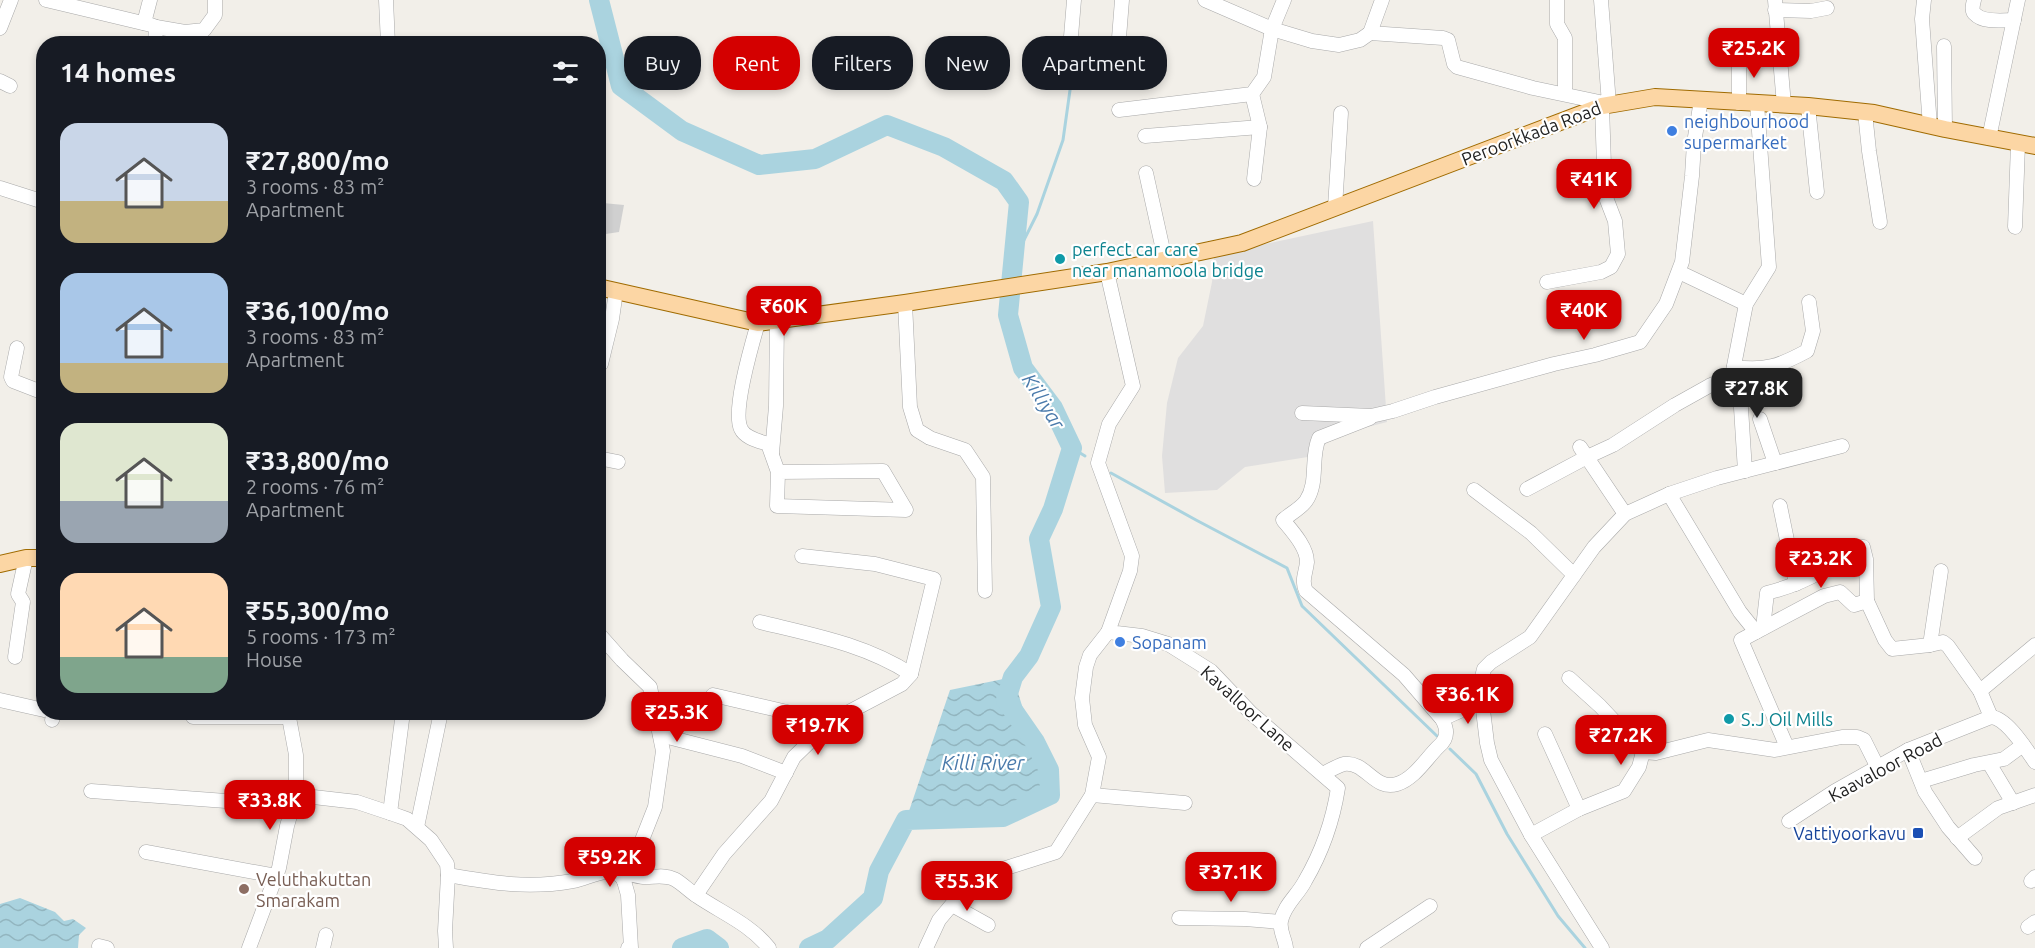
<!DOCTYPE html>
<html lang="en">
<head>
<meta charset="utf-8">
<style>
	:root { --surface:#171b24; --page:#20242c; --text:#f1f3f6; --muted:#9ea1a6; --accent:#d40000 }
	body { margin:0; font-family:Ubuntu,sans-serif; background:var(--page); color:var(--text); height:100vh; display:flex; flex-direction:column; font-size:22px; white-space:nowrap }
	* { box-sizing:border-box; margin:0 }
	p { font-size:20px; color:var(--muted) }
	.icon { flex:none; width:33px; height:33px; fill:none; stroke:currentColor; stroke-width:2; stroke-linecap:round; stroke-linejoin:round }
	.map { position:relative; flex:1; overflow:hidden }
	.sheet { position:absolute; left:36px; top:36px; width:570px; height:684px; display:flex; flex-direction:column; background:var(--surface); border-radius:24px; box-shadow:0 3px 9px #0003 }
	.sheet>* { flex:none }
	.banner { position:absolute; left:624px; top:36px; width:570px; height:54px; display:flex; gap:12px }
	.price { position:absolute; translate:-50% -51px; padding:0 14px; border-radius:12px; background:var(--accent); color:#fff; font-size:20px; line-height:39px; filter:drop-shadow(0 2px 3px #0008) }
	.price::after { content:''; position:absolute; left:50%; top:36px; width:18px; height:14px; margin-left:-9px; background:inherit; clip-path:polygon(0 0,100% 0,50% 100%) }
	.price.current { background:#222; color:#fff }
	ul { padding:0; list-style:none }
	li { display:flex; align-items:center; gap:18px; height:150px; padding:0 24px }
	li span { display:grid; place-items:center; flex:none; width:168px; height:120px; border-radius:18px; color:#555 }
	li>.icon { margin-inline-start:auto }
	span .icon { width:72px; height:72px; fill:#fffc; stroke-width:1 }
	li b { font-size:26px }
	h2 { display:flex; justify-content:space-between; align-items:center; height:72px; padding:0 24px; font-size:26px }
	.tag { padding:0 21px; border-radius:24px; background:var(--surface); box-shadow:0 3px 9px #0003; font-size:21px; line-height:54px }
	.tag.current { background:var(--accent); color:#fff }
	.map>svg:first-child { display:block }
	.residential { fill:#e0dfdf }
	.religious { fill:#d0d0d0 }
	.water { fill:url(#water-waves) }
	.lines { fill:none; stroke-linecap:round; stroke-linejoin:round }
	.stream { stroke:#aad3df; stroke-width:3 }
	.river { stroke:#aad3df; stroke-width:20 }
	.minor-casing { stroke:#a9a9a9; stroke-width:15 }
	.major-casing { stroke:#a06b00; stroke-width:18 }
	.minor { stroke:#fff; stroke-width:14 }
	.major { stroke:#fcd6a4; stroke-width:16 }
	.shop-dot { fill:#3f7fe0; stroke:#fff; stroke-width:2 }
	.culture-dot { fill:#0f9aa8; stroke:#fff; stroke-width:2 }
	.transit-dot { fill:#1a4fb4; stroke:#fff; stroke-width:2 }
	.education-dot { fill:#8d6e63; stroke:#fff; stroke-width:2 }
	.labels { text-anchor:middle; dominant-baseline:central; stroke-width:4.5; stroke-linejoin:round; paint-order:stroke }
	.shop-label { font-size:18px; fill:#366cbe; stroke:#fff; text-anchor:start }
	.street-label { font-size:18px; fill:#222; stroke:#fff }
	.culture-label { font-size:18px; fill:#0d838f; stroke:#fff; text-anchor:start }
	.transit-label { font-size:18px; fill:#164399; stroke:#fff; text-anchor:end }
	.education-label { font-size:18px; fill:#785e54; stroke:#fff; text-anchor:start }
	.water-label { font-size:20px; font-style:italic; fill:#4a7aab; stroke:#fff }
</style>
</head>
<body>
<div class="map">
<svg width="2035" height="948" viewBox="0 0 2035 948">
	<defs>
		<pattern id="water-waves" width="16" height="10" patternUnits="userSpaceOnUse" patternTransform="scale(1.5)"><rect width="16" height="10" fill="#aad3df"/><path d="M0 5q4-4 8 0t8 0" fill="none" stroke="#92b5bf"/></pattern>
	</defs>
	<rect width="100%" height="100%" fill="#f2efe9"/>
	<polygon class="residential" points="1373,221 1387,422 1333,436 1314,456 1245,467 1217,490 1165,493 1162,456 1167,403 1178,358 1203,326 1212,282 1214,258 1265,244"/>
	<polygon class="religious" points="603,203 624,205 619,232 599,235 599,211"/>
	<g class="water">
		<polygon points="1013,677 1050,795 1003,817 906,820 950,690"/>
		<polygon points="20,898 55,912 64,921 73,919 86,928 79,935 78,948 0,948 0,904"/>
	</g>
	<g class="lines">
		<g class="stream">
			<polyline points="1014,260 1037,214 1063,140 1072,76"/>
			<polyline points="1072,448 1085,456"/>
			<polyline points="1111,473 1196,520 1287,568 1302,606 1437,736"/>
			<polyline points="1450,749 1476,774 1507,834 1558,916 1585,948"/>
		</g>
		<g class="river">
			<polyline points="599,0 621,86 682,131 759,165 815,159 887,125 944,147 1004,181 1019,202 1008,315 1023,368 1053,408 1072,448 1053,509 1039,539 1051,607 1029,656 1013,677 1006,700 1035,742 1049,770 1050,795 1003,817 906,820 879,871 873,898 828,939 809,948"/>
			<polyline points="682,948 707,939 719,948"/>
		</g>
		<defs>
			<g id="minor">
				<polyline points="46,0 151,25 156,27 155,44"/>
				<polyline points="386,0 388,44"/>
				<polyline points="1205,0 1272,29 1312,41 1339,45 1360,40 1370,33"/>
				<polyline points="1382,0 1370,33 1443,38 1448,40 1454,64 1457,67 1533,88 1609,104 1601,0"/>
				<polyline points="1557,0 1557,24 1565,38 1565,94"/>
				<polyline points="1775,0 1784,105"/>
				<polyline points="1924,0 1922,19 1930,126"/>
				<path d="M1974,0c-1,4 -3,11 1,14 8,9 28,6 39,6"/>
				<polyline points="1775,10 1811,11 1827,8"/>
				<polyline points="144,23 150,0"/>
				<polyline points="156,27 185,32 204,30 215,15 215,0"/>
				<polyline points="0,28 11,0"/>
				<polyline points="1119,38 1122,0"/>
				<polyline points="1944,46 1945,129"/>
				<polyline points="1068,73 1074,0"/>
				<polyline points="0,81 10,86"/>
				<polyline points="1739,103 1739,55"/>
				<polyline points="1808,106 1817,192"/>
				<polyline points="1119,110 1252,94 1264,77 1272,29 1284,0"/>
				<polyline points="1865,112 1869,151 1880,222"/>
				<polyline points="1145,136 1260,127 1252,94"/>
				<polyline points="1989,138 2018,0"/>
				<polyline points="1146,173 1165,259"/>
				<polyline points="1254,179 1260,127"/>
				<polyline points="0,188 44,202"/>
				<polyline points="1335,207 1341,113"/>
				<polyline points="2015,227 2018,144"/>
				<path d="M1107,272l26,114 -24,38 -11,39 34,93 -2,15 -22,61 34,4 26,8 43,27 40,42 87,75c-5,32 -16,64 -33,93 -7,14 -21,24 -24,40 -2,10 4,17 5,27"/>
				<polyline points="1679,272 1746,304"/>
				<polyline points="1547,282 1601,272 1611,267 1618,254 1615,221 1605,195 1602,106"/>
				<polyline points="905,303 910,407 917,430 930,438 965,450 983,477 985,591"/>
				<path d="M758,323c-6,21 -26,88 -17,106 4,9 18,12 27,15l10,28 -1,34 129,4 -23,-39 -105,1"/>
				<polyline points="17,348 11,377 13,381 44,393"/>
				<polyline points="601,364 612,319 616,291"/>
				<path d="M1734,367c32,4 45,-1 73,-16l6,-20 -4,-29"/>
				<polyline points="1302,413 1371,416 1393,411 1435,397 1554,364 1595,355 1640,342 1666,304 1682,262 1692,176 1694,143 1701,100"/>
				<polyline points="1760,419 1775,463"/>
				<polyline points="1580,447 1625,514"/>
				<polyline points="772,453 776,406 777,320"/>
				<polyline points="598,458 618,462"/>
				<polyline points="1745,471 1740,392 1732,376 1746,304 1769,267 1757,104"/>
				<polyline points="1527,489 1587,457 1613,445 1675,405 1709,386 1732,376"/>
				<polyline points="1474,490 1531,533 1574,575"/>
				<polyline points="1669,494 1740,612 1756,632"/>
				<polyline points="1780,506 1796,584"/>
				<polyline points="802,556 875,564 934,579 911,674"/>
				<path d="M760,622c53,13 104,22 151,52l-9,10 -72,38"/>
				<path d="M1763,628l4,-35c19,-5 37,-11 54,-22 13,-8 26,-23 42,-24l3,12 1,42"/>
				<polyline points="598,633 622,660 650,687 663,751 655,807 629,873"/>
				<polyline points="1930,645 1941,571"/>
				<polyline points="15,657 23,602 18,594 26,558"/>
				<polyline points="1569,678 1600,706 1643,752 1656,753 1708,740 1775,750 1842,737 1857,737 1864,740 1878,768"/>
				<polyline points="1980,691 2035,645"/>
				<polyline points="0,700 44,710"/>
				<polyline points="193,717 289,717"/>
				<polyline points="1442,719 1482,701"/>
				<polyline points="52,720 55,712"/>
				<polyline points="1545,734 1579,809"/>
				<polyline points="660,735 742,756 786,773"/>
				<polyline points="1787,747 1741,640 1824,596 1840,592 1854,605 1867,601 1885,640 1892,649 1930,645 1943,642 1948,646 1980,691 1991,717"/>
				<polyline points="1908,750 1925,792 1948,827 1975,858"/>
				<polyline points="1989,763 2013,803"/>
				<path d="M1323,774c7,-4 14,-8 21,-10 22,-3 30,27 53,20 17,-5 29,-25 41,-37 10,-8 10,-17 4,-28l-38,-44 -98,-84c-5,-11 0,-18 1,-29 0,-15 -15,-31 -24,-42 7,-6 18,-12 23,-19 13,-19 4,-43 13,-63l51,-20"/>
				<polyline points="1921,781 1974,765 2004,759 2023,745"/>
				<polyline points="91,791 253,803 292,808"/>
				<polyline points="296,795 357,802 390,813 407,819 431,840 447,864 448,875 445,931 446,948"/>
				<polyline points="1092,795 1185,803"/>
				<polyline points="390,813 403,712"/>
				<path d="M1789,821l46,-30 73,-41 83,-33c16,1 35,32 44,45"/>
				<polyline points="417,827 441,712"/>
				<polyline points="1531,835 1579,809 1624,791 1639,767 1643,752"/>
				<polyline points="1957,838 1998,808 2035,795"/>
				<polyline points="146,852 276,876"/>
				<path d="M448,875c45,8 80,14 125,6 15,-2 42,-20 51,0l5,-8c16,9 30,-1 45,6 8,4 15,12 23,17 25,17 53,28 72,52"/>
				<polyline points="624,881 628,895 631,948 628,948"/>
				<polyline points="2031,881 2035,877"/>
				<polyline points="696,895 724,854 771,801 794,757 830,722 713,695"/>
				<polyline points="952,905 988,925"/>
				<polyline points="1179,918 1245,919 1280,922"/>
				<polyline points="2028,927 2035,922"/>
				<polyline points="99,946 107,948"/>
				<polyline points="249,948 279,868 287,826 296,795 296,755 288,712"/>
				<polyline points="323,948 326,935"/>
				<polyline points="926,948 939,920 965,889 1000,870 1056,852 1092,795 1099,757 1085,725 1082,698 1086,667 1090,655 1108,632"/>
				<polyline points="1367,948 1430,906"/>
				<polyline points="1602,948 1531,835 1491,760 1487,743 1480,685 1484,669 1491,662 1530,637 1594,547 1625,514 1669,494 1717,478 1842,446"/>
			</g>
			<g id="major">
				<polyline points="598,287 758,323 905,303 1107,272 1242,243 1602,106 1655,97 1808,106 1874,113 1945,129 2035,146"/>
				<polyline points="0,564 26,558 44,558"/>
			</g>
		</defs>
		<use href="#minor" class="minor-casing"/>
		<use href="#major" class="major-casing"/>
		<use href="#minor" class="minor"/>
		<use href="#major" class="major"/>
	</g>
	<g class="shop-dot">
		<circle cx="1672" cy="131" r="6"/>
		<circle cx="1120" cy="642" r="6"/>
	</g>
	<g class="culture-dot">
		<circle cx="1060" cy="259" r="6"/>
		<circle cx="1729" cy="719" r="6"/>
	</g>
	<rect class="transit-dot" x="1912" y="827" width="12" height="12" rx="3"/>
	<circle class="education-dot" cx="244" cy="889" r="6"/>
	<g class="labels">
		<g class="shop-label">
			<text x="1684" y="121">neighbourhood<tspan x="1684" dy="21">supermarket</tspan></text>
			<text x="1132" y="642">Sopanam</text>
		</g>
		<g class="street-label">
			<text transform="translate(1531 133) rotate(-21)">Peroorkkada Road</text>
			<text transform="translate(1248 708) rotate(42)">Kavalloor Lane</text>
			<text transform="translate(1885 767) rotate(-28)">Kaavaloor Road</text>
		</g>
		<g class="culture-label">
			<text x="1072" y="249">perfect car care<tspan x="1072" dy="21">near manamoola bridge</tspan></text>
			<text x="1741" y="719">S.J Oil Mills</text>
		</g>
		<g class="transit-label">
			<text x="1906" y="833">Vattiyoorkavu</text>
		</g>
		<g class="education-label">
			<text x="256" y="879">Veluthakuttan<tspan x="256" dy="21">Smarakam</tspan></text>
		</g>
		<g class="water-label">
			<text transform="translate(1044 401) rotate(58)">Killiyar</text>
			<text x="983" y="762">Killi River</text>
		</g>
	</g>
</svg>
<b class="price" style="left:1754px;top:79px">₹25.2K</b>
<b class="price" style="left:1594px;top:210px">₹41K</b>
<b class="price" style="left:784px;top:337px">₹60K</b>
<b class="price" style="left:1584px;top:341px">₹40K</b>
<b class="price current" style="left:1757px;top:419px">₹27.8K</b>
<b class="price" style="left:1821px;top:589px">₹23.2K</b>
<b class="price" style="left:1468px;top:725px">₹36.1K</b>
<b class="price" style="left:677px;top:743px">₹25.3K</b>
<b class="price" style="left:818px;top:756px">₹19.7K</b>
<b class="price" style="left:1621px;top:766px">₹27.2K</b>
<b class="price" style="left:270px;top:831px">₹33.8K</b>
<b class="price" style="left:610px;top:888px">₹59.2K</b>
<b class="price" style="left:1231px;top:903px">₹37.1K</b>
<b class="price" style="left:967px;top:912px">₹55.3K</b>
<div class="banner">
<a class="tag">Buy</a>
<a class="tag current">Rent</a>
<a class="tag">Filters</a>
<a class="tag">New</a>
<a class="tag">Apartment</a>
</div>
<section class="sheet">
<h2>14 homes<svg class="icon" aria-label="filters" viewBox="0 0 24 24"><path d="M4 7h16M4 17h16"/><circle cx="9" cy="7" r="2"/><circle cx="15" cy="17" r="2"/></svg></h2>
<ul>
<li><span style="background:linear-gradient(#c9d6e8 65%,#c2b280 0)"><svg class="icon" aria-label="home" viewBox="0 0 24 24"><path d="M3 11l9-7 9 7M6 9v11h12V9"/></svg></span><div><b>₹27,800/mo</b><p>3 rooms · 83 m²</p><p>Apartment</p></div></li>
<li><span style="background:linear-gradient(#a9c7e8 75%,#c2b280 0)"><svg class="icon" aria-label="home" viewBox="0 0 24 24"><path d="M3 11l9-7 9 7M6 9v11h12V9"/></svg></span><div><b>₹36,100/mo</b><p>3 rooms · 83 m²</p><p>Apartment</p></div></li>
<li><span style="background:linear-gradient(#dfe7d0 65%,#9aa5b1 0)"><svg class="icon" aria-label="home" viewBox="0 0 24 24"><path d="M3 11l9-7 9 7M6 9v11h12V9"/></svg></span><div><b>₹33,800/mo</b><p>2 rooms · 76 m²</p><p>Apartment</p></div></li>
<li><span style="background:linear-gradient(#ffd9b3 70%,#7fa58c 0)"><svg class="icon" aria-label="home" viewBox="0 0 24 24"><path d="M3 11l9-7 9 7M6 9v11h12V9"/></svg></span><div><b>₹55,300/mo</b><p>5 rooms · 173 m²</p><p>House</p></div></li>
</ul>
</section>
</div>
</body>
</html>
